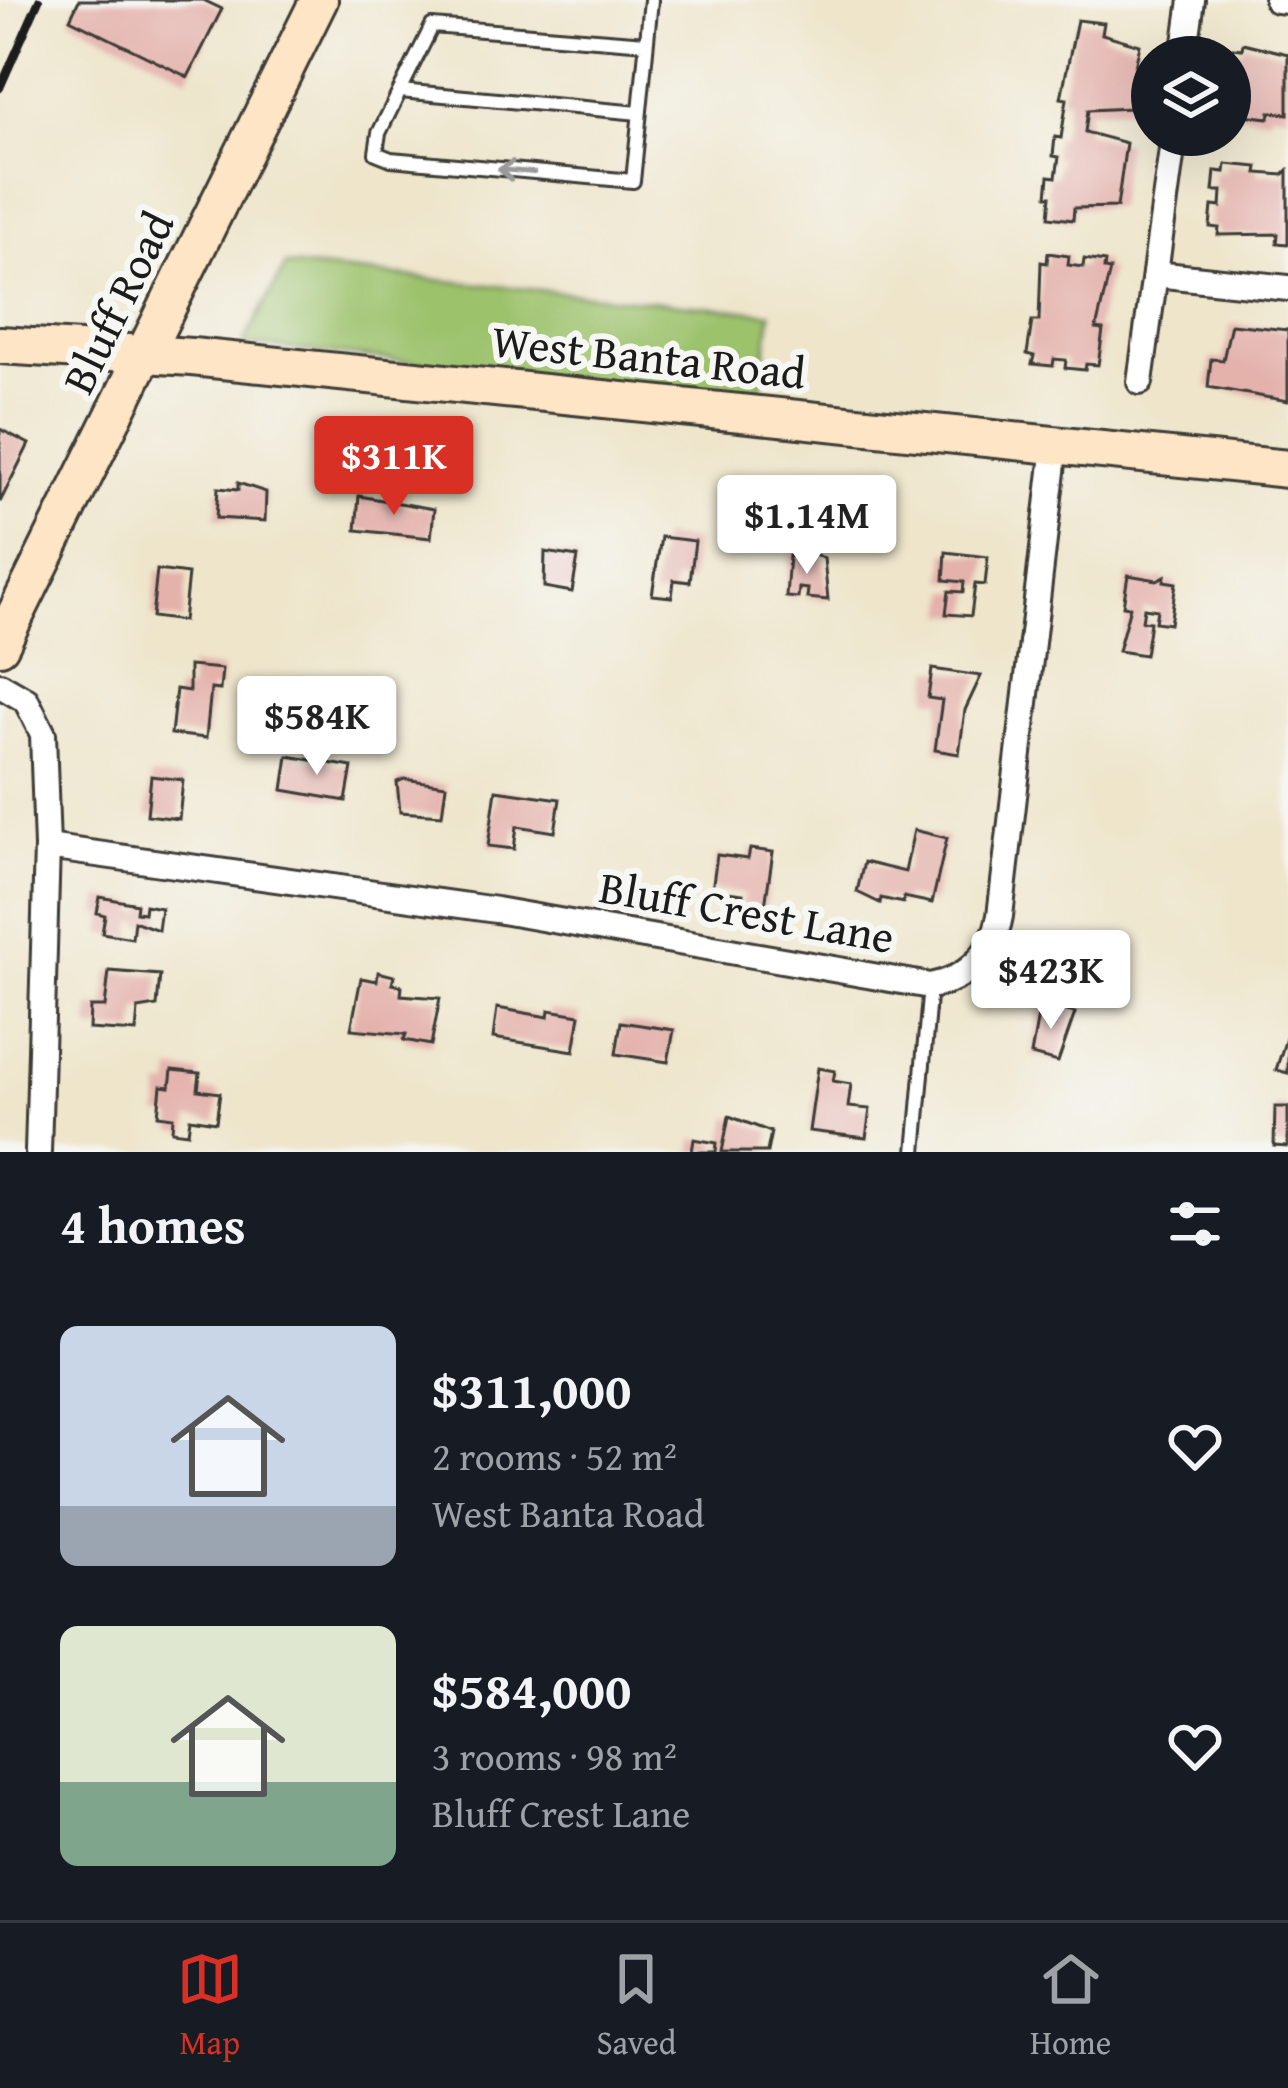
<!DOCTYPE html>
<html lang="en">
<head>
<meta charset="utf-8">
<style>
	:root { --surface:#171b24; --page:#20242c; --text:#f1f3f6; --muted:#9ea1a6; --line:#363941; --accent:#d93025 }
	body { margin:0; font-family:"Gentium Book Plus",serif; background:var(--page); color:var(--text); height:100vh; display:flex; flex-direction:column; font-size:45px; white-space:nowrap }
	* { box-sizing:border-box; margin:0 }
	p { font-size:39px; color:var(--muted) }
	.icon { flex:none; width:66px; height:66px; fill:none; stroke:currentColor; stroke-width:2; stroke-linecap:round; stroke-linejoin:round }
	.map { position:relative; height:1152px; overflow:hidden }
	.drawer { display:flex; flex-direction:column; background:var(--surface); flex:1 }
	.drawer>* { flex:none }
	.tools { position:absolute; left:1131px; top:36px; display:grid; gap:24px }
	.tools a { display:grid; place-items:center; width:120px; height:120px; border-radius:50%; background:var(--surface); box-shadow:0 12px 48px #0002; font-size:60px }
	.price { position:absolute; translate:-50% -102px; padding:0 27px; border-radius:12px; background:#fff; color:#222; font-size:39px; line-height:78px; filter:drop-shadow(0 3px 6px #0008) }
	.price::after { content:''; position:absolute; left:50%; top:72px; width:36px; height:27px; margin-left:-18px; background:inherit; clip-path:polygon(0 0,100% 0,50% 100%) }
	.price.active { background:var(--accent); color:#fff }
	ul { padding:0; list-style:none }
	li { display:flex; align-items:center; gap:36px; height:300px; padding:0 60px }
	li span { display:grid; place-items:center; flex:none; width:336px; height:240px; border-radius:18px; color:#555 }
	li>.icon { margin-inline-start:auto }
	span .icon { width:144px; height:144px; fill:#fffc; stroke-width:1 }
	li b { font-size:51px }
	h2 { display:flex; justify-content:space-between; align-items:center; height:144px; padding:0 60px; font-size:51px }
	.tab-bar { display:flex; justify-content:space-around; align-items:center; height:168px; border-top:3px solid var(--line); background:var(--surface); font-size:33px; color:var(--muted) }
	.tab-bar a { display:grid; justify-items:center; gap:6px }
	.tab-bar .active { color:var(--accent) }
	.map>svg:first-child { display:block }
	.green { fill:#9cc26c; stroke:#5c6f44; stroke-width:3 }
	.building { fill:#e4b1ab }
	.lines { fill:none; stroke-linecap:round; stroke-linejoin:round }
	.lane-casing { stroke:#3c3a36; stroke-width:18 }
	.street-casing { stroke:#3c3a36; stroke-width:30 }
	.secondary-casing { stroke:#3c3a36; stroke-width:42 }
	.lane { stroke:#fff; stroke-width:12 }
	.street { stroke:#fff; stroke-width:24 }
	.secondary { stroke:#fde5c5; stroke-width:36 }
	.rail { stroke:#1c1c1c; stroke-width:8 }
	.oneway { stroke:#999 }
	.labels { text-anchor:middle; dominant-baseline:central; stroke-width:12; stroke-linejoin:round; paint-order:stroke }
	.street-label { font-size:45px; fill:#1c1c1c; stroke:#f6f6f2 }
</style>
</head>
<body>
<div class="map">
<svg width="1288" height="1152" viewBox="0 0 1288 1152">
	<rect width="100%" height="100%" fill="#f6f6f2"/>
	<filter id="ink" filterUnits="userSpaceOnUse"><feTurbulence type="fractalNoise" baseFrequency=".00833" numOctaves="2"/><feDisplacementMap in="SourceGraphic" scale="24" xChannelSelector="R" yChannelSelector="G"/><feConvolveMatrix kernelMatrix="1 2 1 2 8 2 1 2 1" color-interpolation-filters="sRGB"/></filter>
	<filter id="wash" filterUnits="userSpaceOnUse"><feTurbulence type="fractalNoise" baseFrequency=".004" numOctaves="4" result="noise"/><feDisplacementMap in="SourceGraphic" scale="48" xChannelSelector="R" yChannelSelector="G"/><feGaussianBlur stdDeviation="2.7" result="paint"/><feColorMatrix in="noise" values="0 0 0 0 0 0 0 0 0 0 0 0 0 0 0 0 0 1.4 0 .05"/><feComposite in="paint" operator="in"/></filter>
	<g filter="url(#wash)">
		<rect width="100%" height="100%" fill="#eee5cb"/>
		<polygon class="green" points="286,265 771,313 760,400 243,344"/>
		<g id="blocks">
			<g class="building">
				<polygon points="79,0 203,0 222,9 188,77 70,19"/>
				<polygon points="1077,20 1104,23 1102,34 1140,45 1130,88 1134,89 1132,108 1088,110 1085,132 1126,143 1117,207 1074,208 1073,220 1049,217 1051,196 1047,196 1049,176 1056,177 1059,157 1053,156 1055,137 1061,138 1067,99 1061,98"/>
				<polygon points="1243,43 1288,54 1288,114 1270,112 1269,118 1235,114 1230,108 1230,85 1238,86 1240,72 1230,71 1233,48 1242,49"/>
				<polygon points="1226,164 1258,167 1257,173 1283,175 1288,170 1288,244 1277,243 1278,234 1218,235 1219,228 1210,227 1212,206 1221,207 1222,191 1213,191 1215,171 1225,172"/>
				<polygon points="1048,253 1069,256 1068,265 1083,267 1084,259 1105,262 1104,269 1110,270 1096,329 1103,330 1098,365 1086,364 1085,370 1065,368 1066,360 1054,359 1053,366 1032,364 1034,356 1027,354 1032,321 1039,321 1041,262 1047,263"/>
				<polygon points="1231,324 1288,330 1288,401 1208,387 1211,359 1223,360"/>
				<polygon points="0,429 29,444 0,502"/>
				<polygon points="238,483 266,492 265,521 216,518 218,488 238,490"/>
				<polygon points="359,496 434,509 431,538 356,530"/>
				<polygon points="661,537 695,541 690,582 674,580 672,597 652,595"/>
				<polygon points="801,551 824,558 828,600 807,598 808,589 799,588 798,598 786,597 789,556 801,557"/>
				<polygon points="545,552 578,557 572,592 544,587"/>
				<polygon points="946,552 988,557 985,585 975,584 971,616 946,614 949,591 963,592 964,582 944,580"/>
				<polygon points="157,570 188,574 183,621 152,617"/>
				<polygon points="1128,575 1157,580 1165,576 1164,581 1176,583 1170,624 1155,622 1157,610 1144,608 1142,621 1150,622 1145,655 1118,651 1130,607 1123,606"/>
				<polygon points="189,666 222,669 220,690 211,689 206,738 171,734 176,689 189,691"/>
				<polygon points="932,669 981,676 965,710 959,754 935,750 942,700 928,698"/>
				<polygon points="288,756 352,767 346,801 283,790"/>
				<polygon points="151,776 183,780 179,819 147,815"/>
				<polygon points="404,779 446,785 442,815 400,812 397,782"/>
				<polygon points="496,790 560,799 555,832 517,826 514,849 488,846"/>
				<polygon points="914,830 947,838 932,903 904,897 903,903 881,898 880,903 857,892 864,862 905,872"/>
				<polygon points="750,849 773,852 764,913 741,910 743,894 712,890 717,855 748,859"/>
				<polygon points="100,897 137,904 136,912 144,913 145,905 161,908 158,930 134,921 132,938 102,933 105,915 97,913"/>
				<polygon points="109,971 160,975 157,1006 138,1009 136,1032 89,1029 90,1007 105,1007"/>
				<polygon points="378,972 394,976 392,984 402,986 401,995 440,998 431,1045 404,1040 406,1034 351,1029 361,978 377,981"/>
				<polygon points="1040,1004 1075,1013 1058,1062 1031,1055"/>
				<polygon points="497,1008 548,1017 549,1010 580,1015 574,1051 493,1038"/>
				<polygon points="621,1022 674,1030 668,1062 616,1054"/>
				<polygon points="1288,1032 1288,1073 1276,1070"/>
				<polygon points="818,1068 835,1071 833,1081 851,1084 848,1107 870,1109 866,1138 809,1131"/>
				<polygon points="172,1070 200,1073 198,1090 220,1093 216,1122 190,1118 188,1133 172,1131 173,1117 158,1115 161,1086 170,1087"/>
				<polygon points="1275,1107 1288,1107 1288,1147 1274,1146"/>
				<polygon points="729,1116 771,1132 767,1152 722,1152"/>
				<polygon points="694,1139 717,1143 716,1152 692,1152"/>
			</g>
		</g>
	</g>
	<g filter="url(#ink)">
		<use href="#blocks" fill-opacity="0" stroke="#3c3a36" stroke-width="3"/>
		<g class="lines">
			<defs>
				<g id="lane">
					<path d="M646,43l-214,-17 -53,107 -3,20 15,6 242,22c6,-60 12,-121 18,-181"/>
					<polyline points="400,91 639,113"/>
					<polyline points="915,1152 930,986"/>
				</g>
				<g id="street">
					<polyline points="1277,0 1288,1"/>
					<polyline points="1184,57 1192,0"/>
					<polyline points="1155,274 1288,288"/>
					<polyline points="1140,382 1174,135"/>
					<polyline points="0,685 26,700 43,734 47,847 38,1152"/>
					<path d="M47,847l449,63 434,76c38,-7 63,-32 70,-70l55,-470"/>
				</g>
				<g id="secondary">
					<polyline points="0,345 192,357 1288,469"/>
					<polyline points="0,646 319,0"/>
				</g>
			</defs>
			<use href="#lane" class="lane-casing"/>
			<use href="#street" class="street-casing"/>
			<use href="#secondary" class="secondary-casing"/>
			<use href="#lane" class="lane"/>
			<use href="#street" class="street"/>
			<use href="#secondary" class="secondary"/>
			<polyline class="rail" points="0,88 39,0"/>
		</g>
		<defs><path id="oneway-shaft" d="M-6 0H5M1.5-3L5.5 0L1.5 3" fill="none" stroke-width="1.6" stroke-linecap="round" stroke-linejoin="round" transform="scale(3)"/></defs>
		<use class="oneway" href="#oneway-shaft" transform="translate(516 171) rotate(-175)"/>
	</g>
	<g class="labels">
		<g class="street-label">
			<text transform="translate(117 302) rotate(-64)">Bluff Road</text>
			<text transform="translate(649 356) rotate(6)">West Banta Road</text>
			<text transform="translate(747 911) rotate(10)">Bluff Crest Lane</text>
		</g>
	</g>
</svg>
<div class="tools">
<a><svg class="icon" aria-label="layers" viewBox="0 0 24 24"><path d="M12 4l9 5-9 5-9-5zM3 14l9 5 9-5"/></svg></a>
</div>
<b class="price active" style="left:394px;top:518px">$311K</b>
<b class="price" style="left:807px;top:577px">$1.14M</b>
<b class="price" style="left:317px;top:778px">$584K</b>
<b class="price" style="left:1051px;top:1032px">$423K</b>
</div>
<section class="drawer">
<h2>4 homes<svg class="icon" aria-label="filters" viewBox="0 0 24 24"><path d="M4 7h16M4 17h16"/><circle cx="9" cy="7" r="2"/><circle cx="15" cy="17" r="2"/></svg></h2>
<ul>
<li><span style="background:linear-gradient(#c9d6e8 75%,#9aa5b1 0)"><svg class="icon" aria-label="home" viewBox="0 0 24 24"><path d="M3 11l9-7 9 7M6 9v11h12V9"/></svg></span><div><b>$311,000</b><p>2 rooms · 52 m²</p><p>West Banta Road</p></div><svg class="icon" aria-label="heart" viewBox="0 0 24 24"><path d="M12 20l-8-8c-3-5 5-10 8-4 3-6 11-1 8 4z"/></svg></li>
<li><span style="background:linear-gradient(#dfe7d0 65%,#7fa58c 0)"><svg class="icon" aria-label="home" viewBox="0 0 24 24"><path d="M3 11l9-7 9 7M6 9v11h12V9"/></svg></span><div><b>$584,000</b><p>3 rooms · 98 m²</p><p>Bluff Crest Lane</p></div><svg class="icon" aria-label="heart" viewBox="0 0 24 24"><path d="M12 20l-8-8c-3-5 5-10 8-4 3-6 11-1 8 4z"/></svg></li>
</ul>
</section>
<nav class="tab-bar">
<a class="active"><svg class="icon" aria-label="map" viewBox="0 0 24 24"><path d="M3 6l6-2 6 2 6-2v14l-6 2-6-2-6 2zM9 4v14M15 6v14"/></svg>Map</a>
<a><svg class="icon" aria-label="saved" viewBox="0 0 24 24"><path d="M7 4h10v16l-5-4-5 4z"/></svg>Saved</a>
<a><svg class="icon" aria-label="home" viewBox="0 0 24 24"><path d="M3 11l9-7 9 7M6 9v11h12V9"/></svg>Home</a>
</nav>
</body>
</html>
